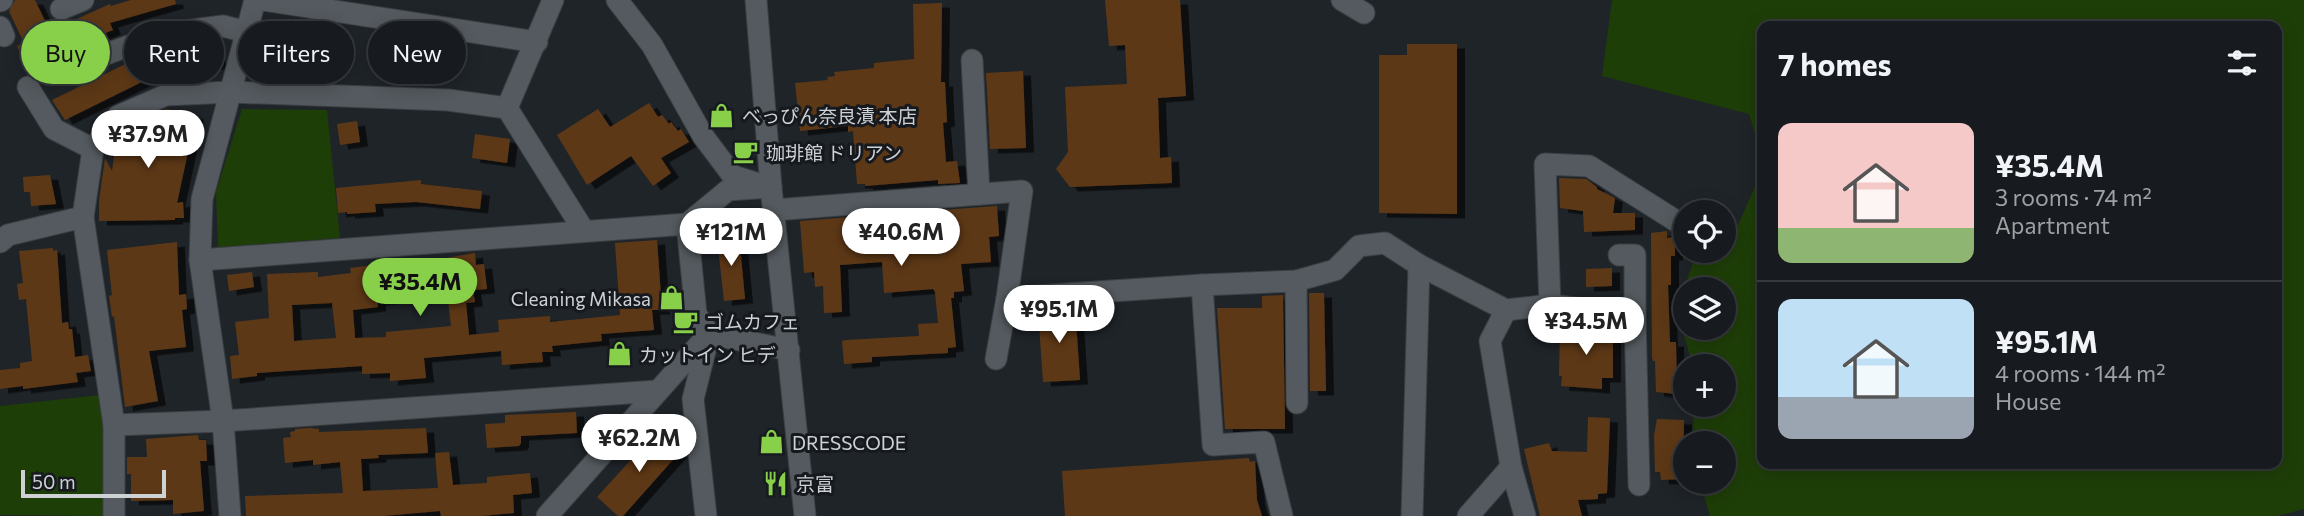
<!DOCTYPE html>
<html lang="en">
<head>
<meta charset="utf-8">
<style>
	:root { --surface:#171b1f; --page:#24282c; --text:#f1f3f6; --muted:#9ea1a4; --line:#36393d; --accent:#88cf4a }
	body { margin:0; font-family:Commissioner,"Noto Sans JP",sans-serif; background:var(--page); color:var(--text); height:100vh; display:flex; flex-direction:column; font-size:26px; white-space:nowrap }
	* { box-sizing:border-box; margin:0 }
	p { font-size:23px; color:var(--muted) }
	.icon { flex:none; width:38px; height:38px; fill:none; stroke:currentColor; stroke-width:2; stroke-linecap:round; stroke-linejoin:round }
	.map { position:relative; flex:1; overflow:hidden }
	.panel { position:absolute; left:1757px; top:21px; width:525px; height:448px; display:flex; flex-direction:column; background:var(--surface); border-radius:14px; box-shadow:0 4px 18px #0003,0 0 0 2px var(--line) }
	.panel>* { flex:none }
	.banner { position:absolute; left:21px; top:21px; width:665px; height:63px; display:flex; gap:14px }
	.controls { position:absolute; left:1673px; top:200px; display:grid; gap:14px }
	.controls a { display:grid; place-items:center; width:63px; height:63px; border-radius:50%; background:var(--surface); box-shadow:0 4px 18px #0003,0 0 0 2px var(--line); font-size:35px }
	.scale { position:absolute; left:21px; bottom:18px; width:145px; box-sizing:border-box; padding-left:7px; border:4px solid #ced2d5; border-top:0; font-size:19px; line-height:24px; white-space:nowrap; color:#ced2d5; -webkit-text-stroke:5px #161a1f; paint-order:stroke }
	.price { position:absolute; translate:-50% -60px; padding:0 16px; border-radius:24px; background:#fff; color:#222; font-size:23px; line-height:46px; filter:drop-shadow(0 2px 4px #0008) }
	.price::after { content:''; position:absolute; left:50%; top:42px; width:21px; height:16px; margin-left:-10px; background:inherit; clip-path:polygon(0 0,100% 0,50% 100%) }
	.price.current { background:var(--accent); color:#111 }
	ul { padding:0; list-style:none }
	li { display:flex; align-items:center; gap:21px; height:175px; padding:0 21px }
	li+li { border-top:2px solid var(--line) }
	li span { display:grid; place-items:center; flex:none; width:196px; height:140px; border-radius:14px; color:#555 }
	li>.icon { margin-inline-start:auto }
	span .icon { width:84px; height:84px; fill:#fffc; stroke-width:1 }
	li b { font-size:30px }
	h2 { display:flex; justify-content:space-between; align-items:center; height:84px; padding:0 21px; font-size:30px }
	.tag { padding:0 24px; border-radius:32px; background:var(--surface); box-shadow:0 4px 18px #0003,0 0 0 2px var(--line); font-size:24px; line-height:63px }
	.tag.current { background:var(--accent); color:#111 }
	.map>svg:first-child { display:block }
	.green { fill:#1e3e08; fill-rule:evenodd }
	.building { fill:#5d3817; fill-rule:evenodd; filter:url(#shadow) }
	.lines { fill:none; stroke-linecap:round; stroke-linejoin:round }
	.minor-casing { stroke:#3c4044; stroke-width:23 }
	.minor { stroke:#545a5f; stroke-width:21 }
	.labels { text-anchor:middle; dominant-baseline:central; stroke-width:6; stroke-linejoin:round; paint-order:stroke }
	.poi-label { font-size:19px; fill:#ced2d5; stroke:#161a1f; text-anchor:start }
</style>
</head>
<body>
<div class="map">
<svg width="2304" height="516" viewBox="0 0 2304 516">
	<defs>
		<filter id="shadow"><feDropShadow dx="8" dy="4.5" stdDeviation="0" flood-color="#0009"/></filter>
	</defs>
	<rect width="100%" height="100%" fill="#1f2429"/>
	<g class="green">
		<path d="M1612,0h692v509l-27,7h-567l-10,-35h24v-38h-31l1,-39h30v-38h-31l-17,-57 20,-54 8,-5h20v-10l10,-6 28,-63v293h515v-438h-515v129l-13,-41 -147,-38zM1685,289h39v38h-39z"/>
		<polygon points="242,109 327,110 340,238 218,247 216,192"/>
		<polygon points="100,395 106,423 111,516 0,515 0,406"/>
	</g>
	<g class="building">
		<polygon points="15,0 35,0 50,31 110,4 111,6 131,0 175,0 176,4 110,23 113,30 74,46 75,48 29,71 17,46 24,43 9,11"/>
		<polygon points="1105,0 1180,0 1186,96 1158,98 1160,158 1171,157 1172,183 1070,187 1056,169 1068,152 1065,87 1127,84 1125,45 1109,46"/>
		<polygon points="942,3 941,82 945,82 947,122 943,123 946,162 957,161 960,183 938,184 938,180 865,186 865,184 857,184 853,131 848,132 848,126 800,131 795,83 828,80 827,77 835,76 834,72 874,68 874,63 914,59 913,4"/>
		<polygon points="208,41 214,42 219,64 164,80 166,70 65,120 52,100 148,53 170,46"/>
		<polygon points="1407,44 1457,44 1457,214 1379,213 1379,55 1407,55"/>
		<polygon points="1023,71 1026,148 990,149 986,73"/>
		<polygon points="649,103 658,117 662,115 669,124 671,122 678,131 681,129 689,142 661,158 671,173 653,186 631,156 587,185 557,135 598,109 610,127"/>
		<polygon points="166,109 196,115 177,203 183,202 184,218 175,218 175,220 99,221 99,201 105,158 112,171 116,140 126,127 136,122 156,125 158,113"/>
		<polygon points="357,121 360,142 340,145 337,124"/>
		<polygon points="475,134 510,139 507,163 472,158"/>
		<polygon points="50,175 56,204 31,206 30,192 24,192 23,177"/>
		<polygon points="1559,178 1586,179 1597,187 1597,189 1615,198 1613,213 1635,213 1635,230 1584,232 1583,211 1560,208"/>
		<polygon points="421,180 421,184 482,191 480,209 416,202 375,204 376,212 347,214 347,212 338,213 336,188"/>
		<polygon points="997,206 999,236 989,237 991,262 961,264 964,291 954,292 954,298 951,298 956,347 948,348 948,353 872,357 872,362 844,364 842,341 846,340 919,336 918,324 938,323 935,292 933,289 884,293 882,262 840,265 842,312 824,313 823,286 815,287 814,272 804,273 800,221 851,217 870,218 870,224 900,222 899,219 942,215 941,210"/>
		<polygon points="1667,231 1667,238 1675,237 1675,256 1671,256 1671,285 1668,285 1670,342 1676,342 1677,394 1656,392 1655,361 1653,361 1652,357 1651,233"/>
		<polygon points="739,235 745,299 724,301 717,238"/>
		<path d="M657,240l5,70h-10l2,20 -53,4 1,7 -50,5 1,6h-11l1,10 -41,3 -1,-14 -77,7 2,20 -36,3v-8l-28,1v-8l-105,7v3l-25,3 -2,-23 9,-1 -4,-33 34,-4 -2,-44 51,-2v5l33,-4 -1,-5 24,-3v3l66,-5v-4l35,-6 1,12 8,-1 3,25 -14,1 2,12 -9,1 3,32 30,-3 -1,-12 52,-4v6l70,-7 -5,-72zM446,285l5,41 -65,6v5l-31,1 -2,-28 25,-3v-6l14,-2 -1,-10zM332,303l4,35 -42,3 -2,-36z"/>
		<polygon points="177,242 179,295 186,294 187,309 182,310 186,347 149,351 158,401 125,407 114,316 112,317 109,296 112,295 107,250"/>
		<polygon points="53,248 53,251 57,250 62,323 68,322 69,329 72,329 75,357 88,355 91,371 76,373 78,382 23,389 23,386 0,389 0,370 20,368 20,363 32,361 26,299 19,300 17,284 23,283 19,251"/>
		<polygon points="1612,268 1612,286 1586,287 1586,269"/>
		<polygon points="252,272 254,287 229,291 227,275"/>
		<polygon points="1309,293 1324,293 1326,391 1310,391"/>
		<polygon points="1283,295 1285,429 1225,429 1217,308 1262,308 1262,296"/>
		<polygon points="1075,307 1080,380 1043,382 1038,310"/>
		<polygon points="1590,327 1613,327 1613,378 1602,378 1602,389 1561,386 1562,376 1559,376 1560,328 1590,329"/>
		<polygon points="576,412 577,433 521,436 521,443 519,446 487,448 485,424 505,423 505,415"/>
		<polygon points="1588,417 1610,418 1607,493 1598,494 1598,499 1578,500 1582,516 1540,516 1524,449 1549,443 1552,451 1587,452"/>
		<polygon points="1657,419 1684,420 1683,479 1661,480 1660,472 1655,472 1654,435"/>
		<polygon points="310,428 319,429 319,432 426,428 428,453 378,455 379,458 361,459 363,491 438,488 435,453 449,452 453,485 487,483 487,477 530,473 532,493 513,495 514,513 481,516 441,516 440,511 383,516 246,516 245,496 343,493 340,462 313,465 313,460 285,463 283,438 291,437 290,432 295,431 295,429"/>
		<polygon points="659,429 672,441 669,444 679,453 623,516 618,516 597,497"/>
		<polygon points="198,435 199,440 206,440 207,461 200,461 204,511 173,514 173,500 131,501 131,474 127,474 127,457 147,457 146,439"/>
		<polygon points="1249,458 1250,462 1255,461 1257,500 1262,516 1065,516 1062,471"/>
	</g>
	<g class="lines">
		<defs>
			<g id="minor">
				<polyline points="263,0 537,42"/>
				<polyline points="617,0 652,45 703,136 733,176 759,184"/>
				<polyline points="756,0 771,187 805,516"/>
				<polyline points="1342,0 1364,13"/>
				<polyline points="0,1 2,0"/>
				<polyline points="61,9 83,0"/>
				<polyline points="0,27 4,36"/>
				<polyline points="972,60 979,194"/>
				<polyline points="71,67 161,34 223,26 247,32"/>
				<polyline points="28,87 54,129 93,149"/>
				<polyline points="507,108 584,231"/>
				<polyline points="771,187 728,190 687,224 696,314 709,334 789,350"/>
				<polyline points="774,210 1022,191 1007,298 1202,285"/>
				<polyline points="0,242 8,235 83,217"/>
				<polyline points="1619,255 1635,255 1635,315"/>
				<polyline points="200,260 687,224"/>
				<polyline points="1296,281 1297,403"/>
				<polyline points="1550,305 1545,164 1589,166 1684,226"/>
				<polyline points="1506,310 1550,305 1635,315 1639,485"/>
				<polyline points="996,359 1007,298"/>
				<polyline points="114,425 223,421 657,391"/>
				<polyline points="114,516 114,425 83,217 93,149 118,116 166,95 231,92 448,100 507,108 553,0"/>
				<polyline points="230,516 223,421 200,260 202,199 255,0"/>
				<polyline points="547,516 709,334"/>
				<polyline points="706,516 693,399 708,339"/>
				<polyline points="1282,516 1264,442 1213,445 1202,285 1296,281 1335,270 1359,246 1385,243 1419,265"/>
				<polyline points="1412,516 1419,265 1506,310 1490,341 1511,467 1525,516"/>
				<polyline points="1468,516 1511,467"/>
			</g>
		</defs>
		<use href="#minor" class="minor-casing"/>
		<use href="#minor" class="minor"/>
	</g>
	<defs>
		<symbol id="shop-bare" viewBox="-9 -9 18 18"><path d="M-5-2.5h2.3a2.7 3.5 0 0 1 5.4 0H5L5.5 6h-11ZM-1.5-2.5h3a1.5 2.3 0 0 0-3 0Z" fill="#88cf4a" stroke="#161a1f" stroke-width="2.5" paint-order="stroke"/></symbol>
		<symbol id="cafe-bare" viewBox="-9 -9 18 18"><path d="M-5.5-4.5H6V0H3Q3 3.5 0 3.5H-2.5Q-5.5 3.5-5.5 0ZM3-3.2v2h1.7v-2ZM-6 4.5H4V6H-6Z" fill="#88cf4a" stroke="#161a1f" stroke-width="2.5" paint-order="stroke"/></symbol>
		<symbol id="restaurant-bare" viewBox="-9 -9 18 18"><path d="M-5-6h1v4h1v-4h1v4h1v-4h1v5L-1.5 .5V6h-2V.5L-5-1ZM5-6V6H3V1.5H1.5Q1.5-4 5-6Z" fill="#88cf4a" stroke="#161a1f" stroke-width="2.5" paint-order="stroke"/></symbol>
	</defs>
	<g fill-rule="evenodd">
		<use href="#shop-bare" x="704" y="98" width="35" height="35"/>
		<use href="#cafe-bare" x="728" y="134" width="35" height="35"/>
		<use href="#shop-bare" x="654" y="280" width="35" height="35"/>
		<use href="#cafe-bare" x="668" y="304" width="35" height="35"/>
		<use href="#shop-bare" x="602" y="336" width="35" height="35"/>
		<use href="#shop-bare" x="754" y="424" width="35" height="35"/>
		<use href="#restaurant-bare" x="758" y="466" width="35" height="35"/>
	</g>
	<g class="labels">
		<g class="poi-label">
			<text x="742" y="115">べっぴん奈良漬 本店</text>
			<text x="766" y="152">珈琲館 ドリアン</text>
			<text x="651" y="298" text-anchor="end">Cleaning Mikasa</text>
			<text x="705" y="321">ゴムカフェ</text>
			<text x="639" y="354">カットイン ヒデ</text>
			<text x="792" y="442">DRESSCODE</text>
			<text x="796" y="483">京富</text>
		</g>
	</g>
</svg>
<div class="controls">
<a><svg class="icon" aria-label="locate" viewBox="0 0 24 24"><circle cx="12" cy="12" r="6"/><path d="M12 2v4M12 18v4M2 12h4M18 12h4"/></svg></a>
<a><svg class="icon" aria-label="layers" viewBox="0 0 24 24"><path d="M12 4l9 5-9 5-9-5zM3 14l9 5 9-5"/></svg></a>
<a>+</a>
<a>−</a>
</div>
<div class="scale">50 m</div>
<b class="price" style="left:148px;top:170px">¥37.9M</b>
<b class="price" style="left:731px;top:268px">¥121M</b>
<b class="price" style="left:901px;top:268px">¥40.6M</b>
<b class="price current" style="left:420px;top:318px">¥35.4M</b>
<b class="price" style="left:1059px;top:345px">¥95.1M</b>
<b class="price" style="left:1586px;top:357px">¥34.5M</b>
<b class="price" style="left:639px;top:474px">¥62.2M</b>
<div class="banner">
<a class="tag current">Buy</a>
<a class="tag">Rent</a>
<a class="tag">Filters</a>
<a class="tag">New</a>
</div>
<section class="panel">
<h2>7 homes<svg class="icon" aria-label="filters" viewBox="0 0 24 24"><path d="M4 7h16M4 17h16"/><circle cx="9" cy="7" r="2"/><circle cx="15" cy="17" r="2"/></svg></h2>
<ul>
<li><span style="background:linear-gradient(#f6c9c9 75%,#8fb573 0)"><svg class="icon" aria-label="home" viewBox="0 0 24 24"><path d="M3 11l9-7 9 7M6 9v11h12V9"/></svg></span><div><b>¥35.4M</b><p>3 rooms · 74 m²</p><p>Apartment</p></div></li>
<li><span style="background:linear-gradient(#bfe0f5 70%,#9aa5b1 0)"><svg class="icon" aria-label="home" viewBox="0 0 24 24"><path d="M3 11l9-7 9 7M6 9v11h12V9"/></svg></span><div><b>¥95.1M</b><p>4 rooms · 144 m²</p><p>House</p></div></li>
</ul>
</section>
</div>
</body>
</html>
